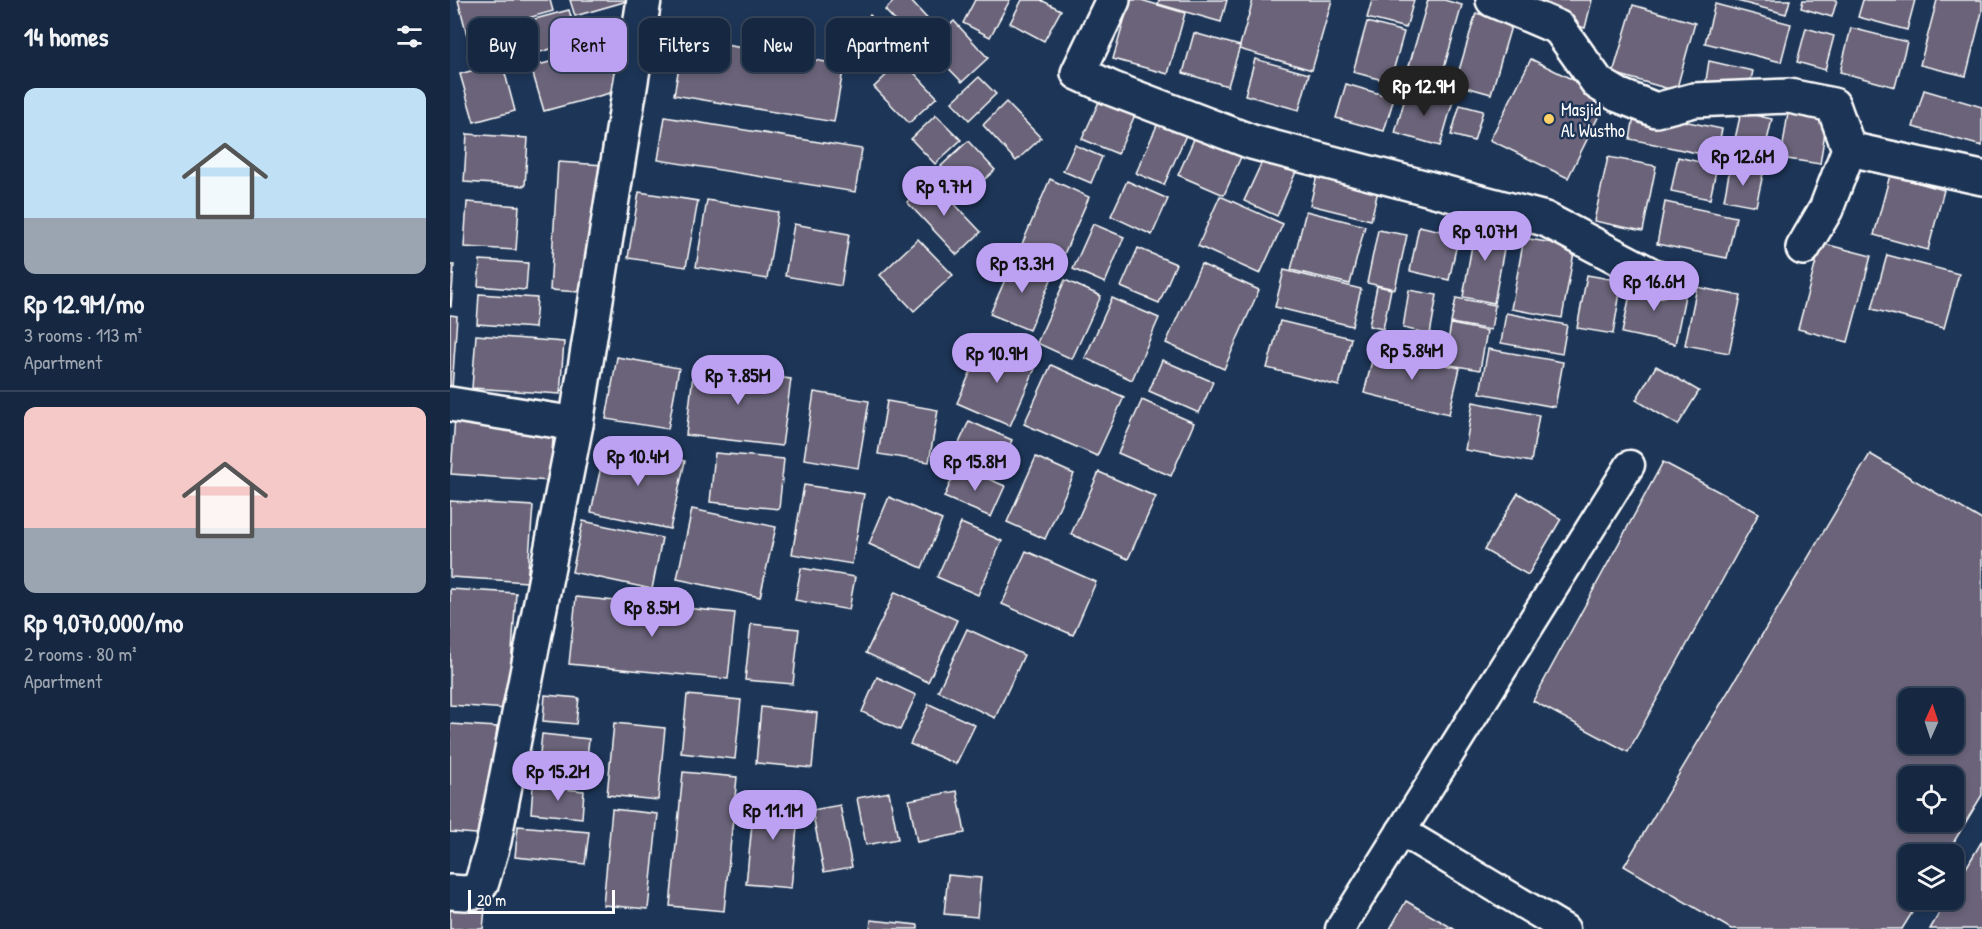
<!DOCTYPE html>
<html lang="en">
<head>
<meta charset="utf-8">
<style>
	:root { --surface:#162841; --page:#23344c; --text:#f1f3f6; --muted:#9ea6b1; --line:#35445a; --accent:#bca0f2 }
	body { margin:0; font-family:"Patrick Hand",sans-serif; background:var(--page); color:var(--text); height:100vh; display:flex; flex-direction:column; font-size:22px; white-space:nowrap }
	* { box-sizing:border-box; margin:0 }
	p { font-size:20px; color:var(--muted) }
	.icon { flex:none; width:33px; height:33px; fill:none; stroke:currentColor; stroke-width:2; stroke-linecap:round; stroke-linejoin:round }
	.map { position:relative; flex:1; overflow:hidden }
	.sheet { display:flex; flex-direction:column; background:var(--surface); width:450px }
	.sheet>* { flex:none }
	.top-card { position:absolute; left:18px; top:18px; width:570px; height:54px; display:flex; gap:12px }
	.needle { width:39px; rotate:3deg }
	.fabs { position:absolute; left:1448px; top:688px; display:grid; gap:12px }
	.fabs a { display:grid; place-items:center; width:66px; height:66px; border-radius:12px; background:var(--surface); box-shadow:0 3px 9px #0003,0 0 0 2px var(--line); font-size:30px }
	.scale { position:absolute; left:18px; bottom:15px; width:147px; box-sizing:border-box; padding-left:6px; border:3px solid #fff; border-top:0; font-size:16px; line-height:21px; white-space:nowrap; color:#fff; -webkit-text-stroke:4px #1d3557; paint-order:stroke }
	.price { position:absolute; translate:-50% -51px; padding:0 14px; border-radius:21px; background:var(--accent); color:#111; font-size:20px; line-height:39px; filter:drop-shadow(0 2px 3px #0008) }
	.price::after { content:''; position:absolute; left:50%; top:36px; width:18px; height:14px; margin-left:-9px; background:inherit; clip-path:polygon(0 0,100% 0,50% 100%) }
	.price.on { background:#222; color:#fff }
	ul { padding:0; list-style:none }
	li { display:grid; align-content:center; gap:12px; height:318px; padding:0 24px }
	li+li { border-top:2px solid var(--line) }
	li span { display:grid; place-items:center; height:186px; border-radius:12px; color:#555 }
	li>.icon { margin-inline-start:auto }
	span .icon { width:108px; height:108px; fill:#fffc; stroke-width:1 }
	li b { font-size:26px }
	h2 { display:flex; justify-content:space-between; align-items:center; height:72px; padding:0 24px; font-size:26px }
	.tag { padding:0 21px; border-radius:12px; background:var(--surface); box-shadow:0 3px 9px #0003,0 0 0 2px var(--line); font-size:21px; line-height:54px }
	.tag.on { background:var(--accent); color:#111 }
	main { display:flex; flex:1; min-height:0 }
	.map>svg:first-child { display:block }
	.building { fill:#6a6479; stroke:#fff; stroke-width:1.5; fill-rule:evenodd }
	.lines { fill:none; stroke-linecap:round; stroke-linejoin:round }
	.lane-casing { stroke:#fff; stroke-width:33 }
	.street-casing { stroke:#fff; stroke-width:38 }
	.lane { stroke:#1d3557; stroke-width:28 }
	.street { stroke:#1d3557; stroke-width:33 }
	.poi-dot { fill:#ffd166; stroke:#1d3557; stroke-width:2 }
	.labels { text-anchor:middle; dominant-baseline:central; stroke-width:5; stroke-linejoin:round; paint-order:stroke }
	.poi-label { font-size:18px; fill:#fff; stroke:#1d3557; text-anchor:start }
</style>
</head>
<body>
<main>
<section class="sheet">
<h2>14 homes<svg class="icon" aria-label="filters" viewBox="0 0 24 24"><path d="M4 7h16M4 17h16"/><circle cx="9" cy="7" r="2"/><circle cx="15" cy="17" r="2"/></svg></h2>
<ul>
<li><span style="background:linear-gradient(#bfe0f5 70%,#9aa5b1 0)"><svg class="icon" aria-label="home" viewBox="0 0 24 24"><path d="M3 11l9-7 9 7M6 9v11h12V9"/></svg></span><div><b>Rp 12.9M/mo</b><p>3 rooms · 113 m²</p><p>Apartment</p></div></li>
<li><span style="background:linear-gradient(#f6c9c9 65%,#9aa5b1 0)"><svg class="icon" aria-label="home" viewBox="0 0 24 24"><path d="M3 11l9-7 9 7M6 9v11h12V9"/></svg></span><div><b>Rp 9,070,000/mo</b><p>2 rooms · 80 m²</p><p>Apartment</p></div></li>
</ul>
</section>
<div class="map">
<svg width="1532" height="929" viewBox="0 0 1532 929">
	<rect width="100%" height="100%" fill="#1d3557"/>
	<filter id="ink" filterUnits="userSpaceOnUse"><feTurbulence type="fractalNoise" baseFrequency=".0167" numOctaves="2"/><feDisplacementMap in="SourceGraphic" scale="12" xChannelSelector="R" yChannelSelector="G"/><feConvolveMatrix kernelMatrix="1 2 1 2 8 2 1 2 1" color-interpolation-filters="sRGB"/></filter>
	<g filter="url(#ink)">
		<g class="building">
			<polygon points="8,0 100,0 103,11 17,35"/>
			<polygon points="120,0 181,0 125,16"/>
			<polygon points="445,0 460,0 483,25 465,42 435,10"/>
			<polygon points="525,0 560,0 540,37 513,23"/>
			<polygon points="572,0 591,0 611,10 594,41 560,23"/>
			<polygon points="680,0 691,0 735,13 718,74 663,59"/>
			<polygon points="709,0 777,0 771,22 708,4"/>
			<polygon points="803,0 882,0 862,70 789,49"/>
			<polygon points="922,0 964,0 956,28 917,18"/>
			<polygon points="978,0 994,0 1012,5 990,82 957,73"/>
			<polygon points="1091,0 1142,0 1135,28 1087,14"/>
			<polygon points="1283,0 1340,0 1336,14"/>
			<polygon points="1353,0 1387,0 1382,17 1351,8"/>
			<polygon points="1413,0 1465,0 1457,30 1408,17"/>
			<polygon points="1487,0 1532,0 1532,12 1516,76 1470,65"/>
			<polygon points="1265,4 1341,24 1331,62 1255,43"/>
			<polygon points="1183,5 1245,23 1226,91 1163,73"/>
			<polygon points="119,10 128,41 56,62 47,29"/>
			<polygon points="1026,13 1062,23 1041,94 1005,84"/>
			<polygon points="420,15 449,46 423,70 394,39"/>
			<polygon points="504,21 538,58 512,82 477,46"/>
			<polygon points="917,22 954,32 940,82 903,72"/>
			<polygon points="1356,28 1384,36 1375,70 1347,62"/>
			<polygon points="1401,28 1457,42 1445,87 1390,72"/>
			<polygon points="744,33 790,46 778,86 733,73"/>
			<polygon points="234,38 394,65 384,122 224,95"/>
			<polygon points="159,46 171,90 94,111 81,67"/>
			<polygon points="805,59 859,74 849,110 795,95"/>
			<polygon points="1081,59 1158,97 1118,178 1040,140"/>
			<polygon points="452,60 487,97 459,123 424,87"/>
			<polygon points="1259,61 1303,71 1297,96 1255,87"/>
			<polygon points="52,62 65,111 24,122 10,74"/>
			<polygon points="529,77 546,94 519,120 502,102"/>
			<polygon points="896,84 944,98 934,131 886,118"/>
			<polygon points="958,88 1003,101 990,146 945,133"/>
			<polygon points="1474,90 1532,107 1532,146 1463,127"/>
			<polygon points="653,93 688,108 668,154 632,139"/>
			<polygon points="1340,100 1379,106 1370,164 1331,158"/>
			<polygon points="556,102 591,138 566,161 533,125"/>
			<polygon points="1010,105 1033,111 1024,141 1001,135"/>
			<polygon points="1185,111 1272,129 1266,157 1180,139"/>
			<polygon points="1291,112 1322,119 1312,163 1281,157"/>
			<polygon points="712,114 740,126 714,185 686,173"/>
			<polygon points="486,115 511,140 485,164 461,139"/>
			<polygon points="215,117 412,149 405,192 208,160"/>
			<polygon points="748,130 794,150 774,195 728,175"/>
			<polygon points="17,134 78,138 75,186 14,182"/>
			<polygon points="518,141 545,170 518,194 491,166"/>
			<polygon points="625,145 652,157 641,183 613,171"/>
			<polygon points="816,153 848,167 827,216 794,201"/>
			<polygon points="1158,157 1206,166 1193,231 1144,221"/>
			<polygon points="1228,157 1267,166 1260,199 1221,191"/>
			<polygon points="108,162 154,165 145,293 100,290"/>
			<polygon points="870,163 931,178 921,220 860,205"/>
			<polygon points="1280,168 1313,174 1306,206 1274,200"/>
			<polygon points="1440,175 1494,190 1478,250 1424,235"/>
			<polygon points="481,179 531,232 507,255 457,202"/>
			<polygon points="600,179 639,197 611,261 572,244"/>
			<polygon points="677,181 718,199 702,235 661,216"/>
			<polygon points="189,192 248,201 236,267 178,258"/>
			<polygon points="770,196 833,224 810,274 748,246"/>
			<polygon points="257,200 328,212 317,279 246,267"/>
			<polygon points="17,202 69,206 66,250 14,247"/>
			<polygon points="1215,202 1286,217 1277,258 1207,244"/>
			<polygon points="856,211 915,226 900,284 841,270"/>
			<polygon points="1026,222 1058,227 1044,303 1013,297"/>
			<polygon points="344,224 399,234 391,286 335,276"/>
			<polygon points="643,224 674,237 655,283 623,269"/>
			<polygon points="969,226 1009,235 999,280 960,271"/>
			<polygon points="928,230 957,235 945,289 917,283"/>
			<polygon points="1074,238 1125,247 1112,318 1061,309"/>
			<polygon points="468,239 503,275 464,311 430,275"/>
			<polygon points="1371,243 1421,256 1398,342 1348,329"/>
			<polygon points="688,248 726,264 709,303 671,287"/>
			<polygon points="1437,255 1509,274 1494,328 1422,309"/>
			<polygon points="565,257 604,273 579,330 540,314"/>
			<polygon points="30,260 78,263 76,290 28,286"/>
			<polygon points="751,264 809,290 774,369 716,343"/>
			<polygon points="0,265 4,265 1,307 0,307"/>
			<polygon points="834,270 911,289 902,326 825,307"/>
			<polygon points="1137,275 1172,281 1163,334 1127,328"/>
			<polygon points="615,280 651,296 622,359 587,343"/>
			<polygon points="1183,280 1236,291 1225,344 1172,333"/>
			<polygon points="927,286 941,289 933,329 919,326"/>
			<polygon points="1247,287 1291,296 1279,353 1235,345"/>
			<polygon points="959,290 987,295 980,334 953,328"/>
			<polygon points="29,294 87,298 85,328 27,324"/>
			<polygon points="662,298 709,318 682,380 635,358"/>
			<polygon points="1006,298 1045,305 1041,330 1001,323"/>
			<polygon points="1056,313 1117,325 1112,354 1051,343"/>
			<polygon points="0,315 7,316 2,389 0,389"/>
			<polygon points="830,321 901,338 889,386 817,368"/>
			<polygon points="1001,324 1037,331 1030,370 994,364"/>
			<polygon points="26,335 114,342 110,394 22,388"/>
			<polygon points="534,341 587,364 560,426 507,403"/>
			<polygon points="925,349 1010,368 999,414 914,393"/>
			<polygon points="1038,349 1113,362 1105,407 1030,393"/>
			<polygon points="167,357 229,368 218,429 156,419"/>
			<polygon points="712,360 763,382 749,413 699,391"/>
			<polygon points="601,365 674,397 647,456 574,424"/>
			<polygon points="244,366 341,379 332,446 236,435"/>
			<polygon points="1206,366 1249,391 1228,425 1186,400"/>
			<polygon points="364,392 419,401 408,468 354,459"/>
			<polygon points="692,400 744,423 721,476 668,453"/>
			<polygon points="437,401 488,410 479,462 428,454"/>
			<polygon points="1023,402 1089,415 1081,462 1015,450"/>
			<polygon points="5,417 104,424 100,481 1,474"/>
			<polygon points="519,421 562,440 548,471 505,452"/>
			<polygon points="156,444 235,461 220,529 141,512"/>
			<polygon points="265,453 334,459 329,509 260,502"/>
			<path d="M1420,454l112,66v275l-36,60h-38v45h12l-18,29h-171l-107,-63zM1458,699h45v45h-45zM1458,777h45v45h-45z"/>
			<polygon points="586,457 624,474 595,539 557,522"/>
			<polygon points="1213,462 1309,513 1178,752 1083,701"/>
			<polygon points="508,466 555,486 541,517 494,497"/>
			<polygon points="649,472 706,497 678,559 621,534"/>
			<polygon points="354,485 414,494 402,564 342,554"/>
			<polygon points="1068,493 1111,519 1078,575 1034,550"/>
			<polygon points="439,497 492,520 472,568 419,544"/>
			<polygon points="0,501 83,506 77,582 0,577"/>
			<polygon points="242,509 326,527 310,597 227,579"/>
			<polygon points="133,521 212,538 202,589 122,572"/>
			<polygon points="511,523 552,541 528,595 487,577"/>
			<polygon points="576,551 646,582 623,635 552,604"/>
			<polygon points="351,568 405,577 399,610 345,600"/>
			<polygon points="0,589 66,593 58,709 0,705"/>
			<polygon points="445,592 507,620 478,682 416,653"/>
			<polygon points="126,597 285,613 278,679 119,664"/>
			<polygon points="301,624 349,629 343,684 295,680"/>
			<polygon points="517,629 574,655 545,718 488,691"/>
			<polygon points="427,677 466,695 450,730 412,712"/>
			<polygon points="95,695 129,698 126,724 93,721"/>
			<polygon points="237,695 291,700 285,759 231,753"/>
			<polygon points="479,704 525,725 506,764 460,744"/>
			<polygon points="311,707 367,713 362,768 306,763"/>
			<polygon points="164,723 215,728 208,800 157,795"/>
			<polygon points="0,724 47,727 39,835 0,832"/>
			<polygon points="92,734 139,739 135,776 88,772"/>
			<polygon points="233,772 287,777 274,911 220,906"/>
			<polygon points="83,786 134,791 132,818 81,813"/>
			<polygon points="507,791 515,833 467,842 459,800"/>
			<polygon points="439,792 448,839 416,845 407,798"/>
			<polygon points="305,794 350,798 341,888 296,884"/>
			<polygon points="390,805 402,867 374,872 362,810"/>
			<polygon points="162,809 208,814 198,909 153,905"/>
			<polygon points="68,826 139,832 135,864 65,857"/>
			<polygon points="1532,841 1532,929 1480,929 1497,900 1503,900 1503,890"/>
			<polygon points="498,875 531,878 527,917 494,914"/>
			<polygon points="0,895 36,898 33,929 0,929"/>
			<polygon points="956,901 1004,929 940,929"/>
			<polygon points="421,920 468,925 468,929 420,929"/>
		</g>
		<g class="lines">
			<defs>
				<g id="lane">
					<polyline points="951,831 1115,929"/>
					<polyline points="890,929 1180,465"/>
				</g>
				<g id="street">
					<polyline points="663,0 628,73 663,89 802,142 1095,219 1209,279"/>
					<polyline points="1043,0 1109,28 1148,83 1168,95 1206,110 1244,100 1339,96 1383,105 1399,149 1376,209 1353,248"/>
					<polyline points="1399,149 1532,178"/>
					<polyline points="0,404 126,424"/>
					<polyline points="0,892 15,893 26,891 32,882 44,841 126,424 194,0"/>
				</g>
			</defs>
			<use href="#lane" class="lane-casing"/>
			<use href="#street" class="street-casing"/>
			<use href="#lane" class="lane"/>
			<use href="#street" class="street"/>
		</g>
	</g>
	<circle class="poi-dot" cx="1099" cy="119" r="6"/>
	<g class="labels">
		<g class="poi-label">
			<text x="1111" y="109">Masjid<tspan x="1111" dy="21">Al Wustho</tspan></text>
		</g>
	</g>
</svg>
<div class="fabs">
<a><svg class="needle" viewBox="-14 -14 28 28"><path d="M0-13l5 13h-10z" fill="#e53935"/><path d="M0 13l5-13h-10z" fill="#9ea6b1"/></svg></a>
<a><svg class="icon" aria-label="locate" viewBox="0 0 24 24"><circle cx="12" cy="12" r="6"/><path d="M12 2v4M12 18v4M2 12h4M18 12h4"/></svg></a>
<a><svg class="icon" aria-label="layers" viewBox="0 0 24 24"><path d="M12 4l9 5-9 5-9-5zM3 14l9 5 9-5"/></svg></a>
</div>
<div class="scale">20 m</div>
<b class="price on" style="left:974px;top:117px">Rp 12.9M</b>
<b class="price" style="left:1293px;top:187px">Rp 12.6M</b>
<b class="price" style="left:494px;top:217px">Rp 9.7M</b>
<b class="price" style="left:1035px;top:262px">Rp 9.07M</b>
<b class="price" style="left:572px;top:294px">Rp 13.3M</b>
<b class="price" style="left:1204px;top:312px">Rp 16.6M</b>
<b class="price" style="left:962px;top:381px">Rp 5.84M</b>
<b class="price" style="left:547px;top:384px">Rp 10.9M</b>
<b class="price" style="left:288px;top:406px">Rp 7.85M</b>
<b class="price" style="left:188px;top:487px">Rp 10.4M</b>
<b class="price" style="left:525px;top:492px">Rp 15.8M</b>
<b class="price" style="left:202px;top:638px">Rp 8.5M</b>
<b class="price" style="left:108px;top:802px">Rp 15.2M</b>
<b class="price" style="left:323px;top:841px">Rp 11.1M</b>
<div class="top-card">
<a class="tag">Buy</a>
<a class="tag on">Rent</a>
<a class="tag">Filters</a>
<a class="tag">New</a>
<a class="tag">Apartment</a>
</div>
</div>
</main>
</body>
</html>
